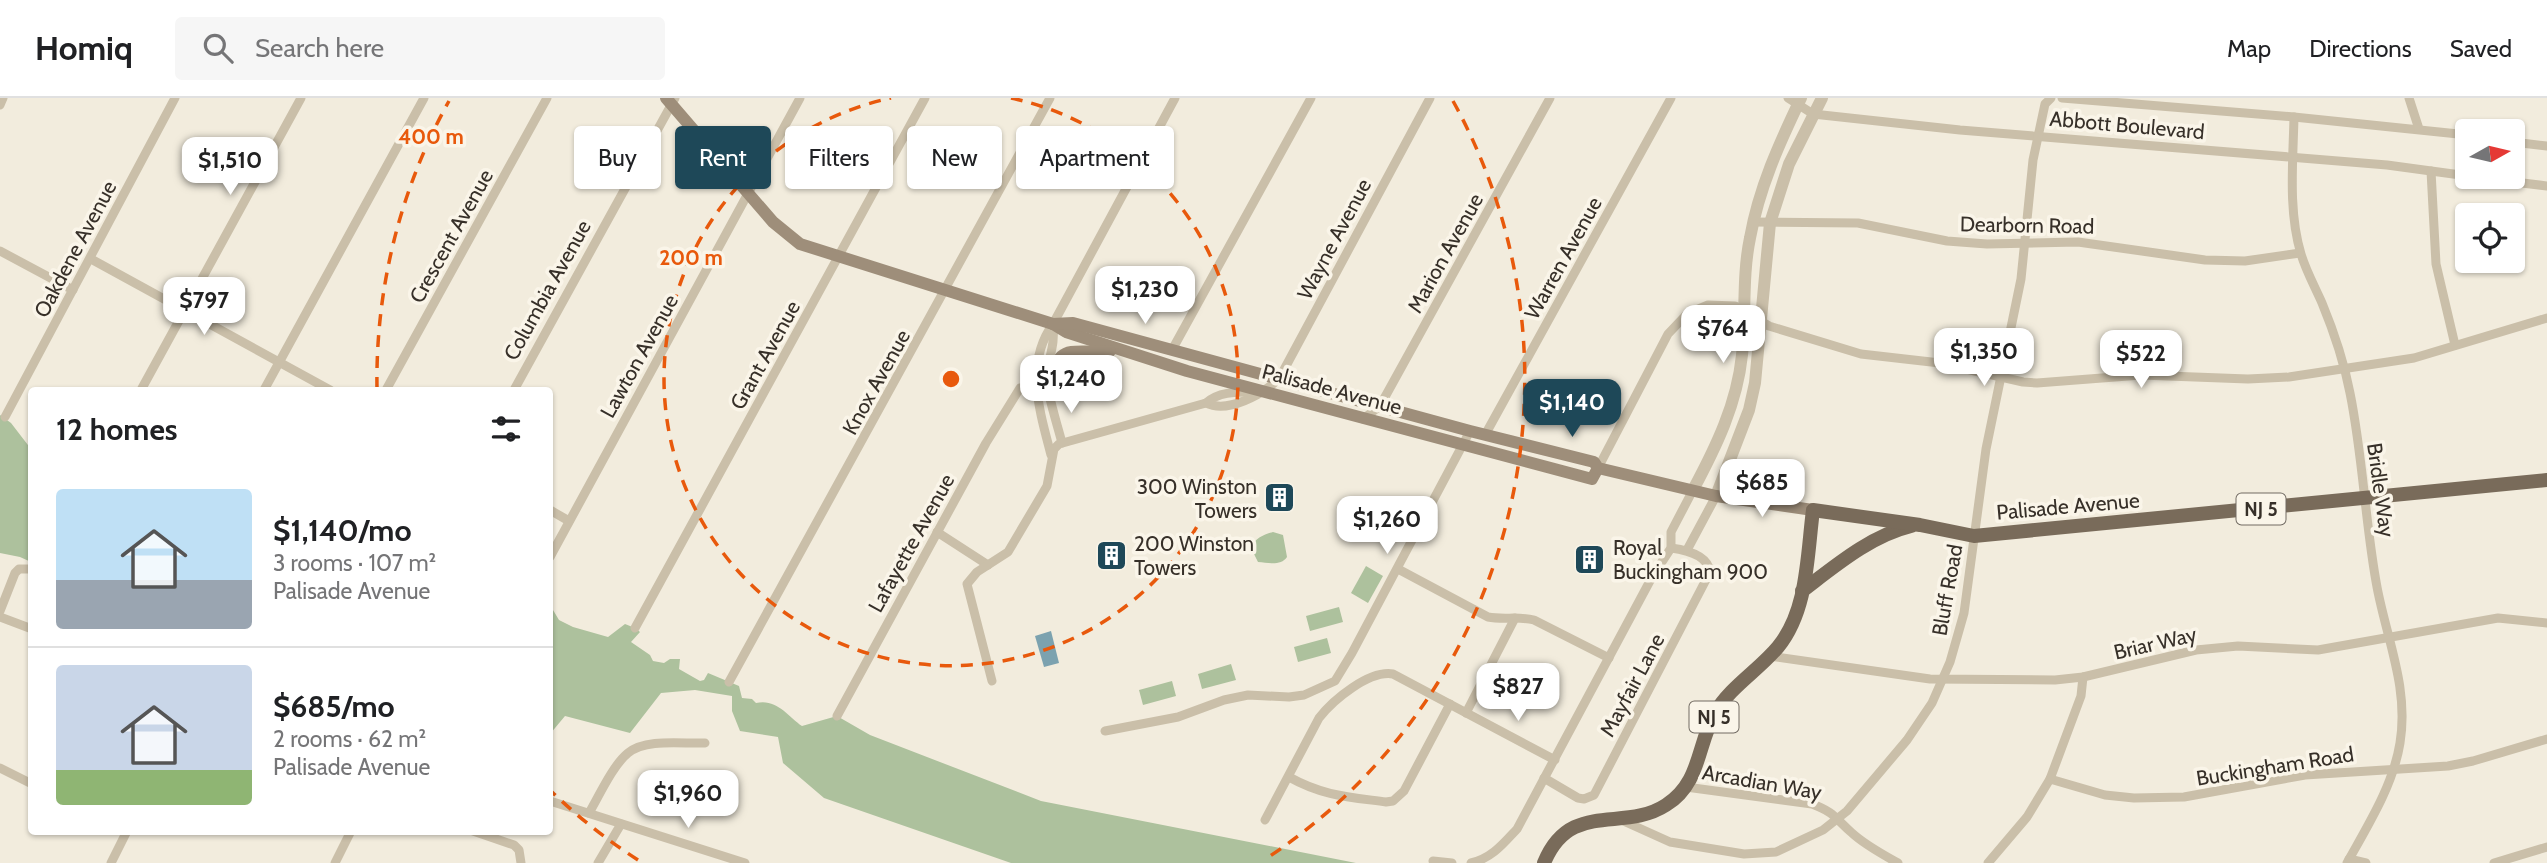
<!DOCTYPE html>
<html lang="en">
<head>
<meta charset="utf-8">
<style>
	:root { --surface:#fff; --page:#f6f6f6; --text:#202124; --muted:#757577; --line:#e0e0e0; --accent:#1e4858 }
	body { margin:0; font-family:Cabin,sans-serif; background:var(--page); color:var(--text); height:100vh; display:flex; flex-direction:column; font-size:26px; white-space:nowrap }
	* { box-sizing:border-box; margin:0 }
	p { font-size:23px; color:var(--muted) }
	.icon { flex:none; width:38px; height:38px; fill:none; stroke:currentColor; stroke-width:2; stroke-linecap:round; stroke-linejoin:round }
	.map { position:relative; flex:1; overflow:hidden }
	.drawer { position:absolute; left:28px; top:289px; width:525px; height:448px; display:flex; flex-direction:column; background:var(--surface); border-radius:7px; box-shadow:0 2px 5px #0004 }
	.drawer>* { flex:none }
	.guide { position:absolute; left:574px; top:28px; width:665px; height:63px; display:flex; gap:14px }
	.needle { width:46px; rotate:82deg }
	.tools { position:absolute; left:2455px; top:21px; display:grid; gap:14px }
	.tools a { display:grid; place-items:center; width:70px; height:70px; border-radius:7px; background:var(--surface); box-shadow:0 2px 5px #0004; font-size:35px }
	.price { position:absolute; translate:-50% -60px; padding:0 16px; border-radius:14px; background:#fff; color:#222; font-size:23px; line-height:46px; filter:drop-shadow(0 2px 4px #0008) }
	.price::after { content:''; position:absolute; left:50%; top:42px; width:21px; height:16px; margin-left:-10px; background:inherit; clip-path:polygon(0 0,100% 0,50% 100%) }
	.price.active { background:var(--accent); color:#fff }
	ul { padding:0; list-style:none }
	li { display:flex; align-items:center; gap:21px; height:175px; padding:0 28px }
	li+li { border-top:2px solid var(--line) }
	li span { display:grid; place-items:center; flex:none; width:196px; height:140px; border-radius:7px; color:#555 }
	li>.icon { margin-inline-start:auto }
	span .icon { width:84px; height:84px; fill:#fffc; stroke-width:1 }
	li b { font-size:30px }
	h2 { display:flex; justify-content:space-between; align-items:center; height:84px; padding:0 28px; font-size:30px }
	.chip { padding:0 24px; border-radius:7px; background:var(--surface); box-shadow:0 2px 5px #0004; font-size:24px; line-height:63px }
	.chip.active { background:var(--accent); color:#fff }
	header { display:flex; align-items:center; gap:42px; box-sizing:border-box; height:98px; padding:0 35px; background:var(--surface); border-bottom:2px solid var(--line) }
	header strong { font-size:33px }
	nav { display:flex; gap:38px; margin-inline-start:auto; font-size:24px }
	.search { width:490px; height:63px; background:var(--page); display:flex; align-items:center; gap:18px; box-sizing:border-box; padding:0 24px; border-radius:7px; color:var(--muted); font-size:26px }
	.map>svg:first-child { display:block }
	.green { fill:#adc19d }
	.water { fill:#7ca2af }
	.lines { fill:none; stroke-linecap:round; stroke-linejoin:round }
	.minor { stroke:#cabfa9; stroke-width:9 }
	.tertiary { stroke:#cabfa9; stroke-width:12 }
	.secondary { stroke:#9e8e7a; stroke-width:12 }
	.primary { stroke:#796b5a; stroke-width:14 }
	.ring { fill:none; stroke:#e8590c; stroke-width:3.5; stroke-dasharray:12 9 }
	.labels { text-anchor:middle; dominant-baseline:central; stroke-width:7; stroke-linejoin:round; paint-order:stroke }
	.shield { fill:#faf5e9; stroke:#726b63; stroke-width:2 }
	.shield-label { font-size:19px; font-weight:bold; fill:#373029 }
	.street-label { font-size:21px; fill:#373029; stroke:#faf5e9 }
	.poi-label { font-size:21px; fill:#373029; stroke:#faf5e9; text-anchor:start }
	.centre { fill:#e8590c; stroke:#faf5e9; stroke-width:3.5 }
	.ring-label { font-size:21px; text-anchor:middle; font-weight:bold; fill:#e8590c; stroke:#faf5e9; stroke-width:7; stroke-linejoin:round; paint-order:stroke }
</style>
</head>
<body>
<header>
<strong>Homiq</strong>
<div class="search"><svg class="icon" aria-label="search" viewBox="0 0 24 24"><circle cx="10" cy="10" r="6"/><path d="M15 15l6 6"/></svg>Search here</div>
<nav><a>Map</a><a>Directions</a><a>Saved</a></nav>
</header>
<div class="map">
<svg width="2547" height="765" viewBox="0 0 2547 765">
	<rect width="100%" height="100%" fill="#f2ecdd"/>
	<g class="green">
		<polygon points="0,317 11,325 31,351 31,464 20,459 0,455"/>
		<path d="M1273,434l10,3 4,22c-6,9 -18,6 -29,5l-7,-14c4,-10 12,-13 22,-16z"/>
		<polygon points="1366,468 1383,478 1368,505 1351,495"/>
		<path d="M550,507l9,15 14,7 35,10 17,-13 10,4 5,4 -9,10 19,13 3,6 11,2 6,-4h10l-1,10 21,12 4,-1 4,-7 31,13 3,12 10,1 4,4c20,-5 32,13 46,23l35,-10 33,19 171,66 315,62h-345l-187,-65 -41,-35 -5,-26 -38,-6 -8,-20v-15l-37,-6 -34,3 -31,40 -65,-17 -15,18v-46l2,-4 -2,-1z"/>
		<polygon points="1339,509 1343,524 1310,533 1306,518"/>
		<polygon points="1327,540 1331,555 1298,564 1294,549"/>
		<polygon points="1231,566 1236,582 1202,591 1198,576"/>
		<polygon points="1172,583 1176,598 1143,607 1139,592"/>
	</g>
	<polygon class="water" points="1051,533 1059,565 1044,569 1035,538"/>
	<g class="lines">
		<g class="minor">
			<polyline points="1788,0 1813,16 1960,32 2387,67 2468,78"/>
			<polyline points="2062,0 2294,19 2468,37"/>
			<polyline points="2409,0 2419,31"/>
			<polyline points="0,7 3,0"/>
			<path d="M2294,19c-1,45 -6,94 7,137 5,17 14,33 21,49 12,29 22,59 28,90 13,64 15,130 27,194 10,53 32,101 23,156 -7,43 -32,82 -53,120"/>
			<polyline points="2513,44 2547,48"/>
			<polyline points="2431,73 2436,166 2455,247"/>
			<polyline points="2473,79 2547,88"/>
			<polyline points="1753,124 1858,125 1947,143 1987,146 2078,144 2205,162 2245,163 2300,155"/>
			<polyline points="0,153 73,192"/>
			<polyline points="91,161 330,292"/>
			<path d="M1053,226c2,21 -3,29 -6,49 -2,16 11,53 15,70"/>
			<polyline points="1172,252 1311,0"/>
			<polyline points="141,292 301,0"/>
			<polyline points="264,292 424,0"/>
			<polyline points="386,292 547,0"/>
			<polyline points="514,292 675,0"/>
			<path d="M1206,305c22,11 56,-9 73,-24l151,-281"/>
			<polyline points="5,319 175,0"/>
			<polyline points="1363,321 1380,308 1550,0"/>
			<polyline points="1485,337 1671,0"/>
			<path d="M1051,357c-11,-43 -27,-91 2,-131l122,-226"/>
			<polyline points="1598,370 1668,236 1687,216 1708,207 1735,208 1769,228 1861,256 1940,265 2023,284 2037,285 2141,277 2248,281 2289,279 2414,260 2547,220"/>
			<polyline points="550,412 569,423"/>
			<polyline points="937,434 988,467"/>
			<polyline points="1687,452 1716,398"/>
			<polyline points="550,459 800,0"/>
			<path d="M1398,471l90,48c15,3 31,-1 46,3l75,38"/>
			<polyline points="0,513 15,475 19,471 32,471"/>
			<polyline points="0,519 32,531"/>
			<polyline points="635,530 925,0"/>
			<polyline points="1769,558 1930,581 2055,582 2083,579 2196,552 2238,548 2318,552 2498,520 2547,525"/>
			<path d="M992,583l-25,-97 10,-12 31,-20 39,-66 7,-37 5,-5 147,-41c12,-11 29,-11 45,-11"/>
			<polyline points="729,584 1050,0"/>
			<polyline points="1466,615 1515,520"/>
			<polyline points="837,618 986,345 1020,290"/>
			<polyline points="1105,633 1178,619 1224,602 1248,597 1289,599 1304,597 1335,583 1352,555 1470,333"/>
			<polyline points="0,670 32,686"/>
			<path d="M1289,679c34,19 60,20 97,25l7,-1 11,-10 46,-87"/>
			<path d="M1544,680l34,20 6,1 10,-4 116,-223c-2,-17 -24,-22 -39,-24"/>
			<polyline points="2050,681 2105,697 2134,700 2184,699 2305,677 2448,668 2473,663 2547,641"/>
			<path d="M1686,689l126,17c22,8 23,14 40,29 13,12 30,21 46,30"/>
			<polyline points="550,703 745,765"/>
			<path d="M589,715c10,-17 24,-48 39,-60 18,-15 55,-9 77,-10"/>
			<polyline points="1619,721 1670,744 1744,756 1776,754 1823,732 1847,713 1907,642 1932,605 1950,564 1964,515 1986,351 2021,181 2033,62 2045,6 2051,0"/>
			<path d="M1265,722l54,-102c14,-18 50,-48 74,-44l162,86"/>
			<polyline points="473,733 514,747 519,752 521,765"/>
			<polyline points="2349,761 2366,765"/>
			<polyline points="1433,763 1452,765"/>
			<polyline points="111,765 127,733"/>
			<polyline points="335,765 351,733"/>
			<polyline points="598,765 621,726"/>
			<path d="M1471,765c21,-5 32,-19 46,-34l135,-252 19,-29v-16l22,-42"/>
			<polyline points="1988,765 2027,719 2050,681 2081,598 2083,579"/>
			<polyline points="2494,765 2547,749"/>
		</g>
		<g class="tertiary">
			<path d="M1693,392c23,-43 44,-86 49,-135 4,-39 0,-79 8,-117 9,-50 29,-94 51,-140"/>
			<polyline points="1716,398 1749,312 1755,285 1770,125 1789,66 1822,0"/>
		</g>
		<g class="secondary">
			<polyline points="666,0 773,124 800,146 1053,226 1066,234 1187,273 1592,381 1598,370"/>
			<polyline points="1053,226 1073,225 1470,333 1594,364 1598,370 1716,398 1813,412"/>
			<path d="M1050,295c8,-53 15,-39 60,-42"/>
		</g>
		<g class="primary">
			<path d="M1802,493c33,-25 68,-55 109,-65"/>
			<path d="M1544,765c26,-64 79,-30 122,-58 35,-22 31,-60 49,-92 15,-26 44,-43 63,-66 30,-37 29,-91 35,-137l107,15 54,11 573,-56"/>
		</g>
	</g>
	<g class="ring">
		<path d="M1011 0A287 287 0 1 1 891 0"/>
		<path d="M638 762A574 574 0 0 1 552 694M377 291A574 574 0 0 1 449 3M1453 3A574 574 0 0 1 1264 762"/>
	</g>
	<defs>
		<symbol id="building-square" viewBox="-11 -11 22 22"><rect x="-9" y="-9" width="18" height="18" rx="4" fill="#1e4858" stroke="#faf5e9"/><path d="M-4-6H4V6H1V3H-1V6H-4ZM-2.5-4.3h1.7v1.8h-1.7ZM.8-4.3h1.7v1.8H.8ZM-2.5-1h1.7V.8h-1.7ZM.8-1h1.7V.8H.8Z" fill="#fff"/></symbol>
	</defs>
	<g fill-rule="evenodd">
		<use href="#building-square" x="1262" y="382" width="35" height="35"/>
		<use href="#building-square" x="1094" y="440" width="35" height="35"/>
		<use href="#building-square" x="1572" y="444" width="35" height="35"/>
	</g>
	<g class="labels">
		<g class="shield">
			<rect x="2236.5" y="395.5" width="49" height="31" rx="5"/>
			<rect x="1689.5" y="603.5" width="49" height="31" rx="5"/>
		</g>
		<g class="shield-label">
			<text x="2261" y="411">NJ 5</text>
			<text x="1714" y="619">NJ 5</text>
		</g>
		<g class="street-label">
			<text transform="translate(2127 27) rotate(5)">Abbott Boulevard</text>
			<text transform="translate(2027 127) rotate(1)">Dearborn Road</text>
			<text transform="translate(451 138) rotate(-61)">Crescent Avenue</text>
			<text transform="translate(1334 141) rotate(-62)">Wayne Avenue</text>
			<text transform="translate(75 151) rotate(-62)">Oakdene Avenue</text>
			<text transform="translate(1445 155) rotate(-61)">Marion Avenue</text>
			<text transform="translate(1563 160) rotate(-61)">Warren Avenue</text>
			<text transform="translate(547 192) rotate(-61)">Columbia Avenue</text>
			<text transform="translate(765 257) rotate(-61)">Grant Avenue</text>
			<text transform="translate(639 258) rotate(-61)">Lawton Avenue</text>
			<text transform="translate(876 284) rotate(-61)">Knox Avenue</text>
			<text transform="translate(1332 291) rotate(15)">Palisade Avenue</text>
			<text transform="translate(2381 392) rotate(82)">Bridle Way</text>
			<text transform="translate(2068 408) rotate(-5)">Palisade Avenue</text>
			<text transform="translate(911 445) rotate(-61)">Lafayette Avenue</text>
			<text transform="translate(1947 492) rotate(-80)">Bluff Road</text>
			<text transform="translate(2155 545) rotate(-13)">Briar Way</text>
			<text transform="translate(1632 587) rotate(-62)">Mayfair Lane</text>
			<text transform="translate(2275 668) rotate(-9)">Buckingham Road</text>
			<text transform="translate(1762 684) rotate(10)">Arcadian Way</text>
		</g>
		<g class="poi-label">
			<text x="1257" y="388" text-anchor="end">300 Winston<tspan x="1257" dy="24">Towers</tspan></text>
			<text x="1134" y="445">200 Winston<tspan x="1134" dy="24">Towers</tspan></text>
			<text x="1613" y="449">Royal<tspan x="1613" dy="24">Buckingham 900</tspan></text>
		</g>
	</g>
	<circle cx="951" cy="281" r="10" class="centre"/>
	<g class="ring-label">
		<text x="431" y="46">400 m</text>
		<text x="691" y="167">200 m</text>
	</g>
</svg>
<div class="tools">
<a><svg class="needle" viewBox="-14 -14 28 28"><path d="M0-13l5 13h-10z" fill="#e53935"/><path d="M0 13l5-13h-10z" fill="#757577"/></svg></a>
<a><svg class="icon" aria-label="locate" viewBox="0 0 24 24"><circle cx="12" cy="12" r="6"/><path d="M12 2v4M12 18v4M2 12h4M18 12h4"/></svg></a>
</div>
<b class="price" style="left:230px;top:99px">$1,510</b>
<b class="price" style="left:1145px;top:228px">$1,230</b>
<b class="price" style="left:204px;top:239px">$797</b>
<b class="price" style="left:1723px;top:267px">$764</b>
<b class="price" style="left:1984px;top:290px">$1,350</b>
<b class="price" style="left:2141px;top:292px">$522</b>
<b class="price" style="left:1071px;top:317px">$1,240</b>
<b class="price active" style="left:1572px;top:341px">$1,140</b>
<b class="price" style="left:1762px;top:421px">$685</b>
<b class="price" style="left:1387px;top:458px">$1,260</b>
<b class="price" style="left:1518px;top:625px">$827</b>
<b class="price" style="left:688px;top:732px">$1,960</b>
<div class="guide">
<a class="chip">Buy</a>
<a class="chip active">Rent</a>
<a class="chip">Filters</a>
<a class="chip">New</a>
<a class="chip">Apartment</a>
</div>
<section class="drawer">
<h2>12 homes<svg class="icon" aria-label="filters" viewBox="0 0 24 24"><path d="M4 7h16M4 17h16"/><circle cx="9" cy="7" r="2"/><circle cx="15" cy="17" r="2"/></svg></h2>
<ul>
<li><span style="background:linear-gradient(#bfe0f5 65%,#9aa5b1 0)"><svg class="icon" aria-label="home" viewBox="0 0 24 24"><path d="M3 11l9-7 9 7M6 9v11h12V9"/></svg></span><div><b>$1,140/mo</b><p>3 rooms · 107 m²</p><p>Palisade Avenue</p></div></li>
<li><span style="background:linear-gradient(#c9d6e8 75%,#8fb573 0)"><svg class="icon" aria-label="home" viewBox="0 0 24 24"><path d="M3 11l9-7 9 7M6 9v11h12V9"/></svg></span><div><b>$685/mo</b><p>2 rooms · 62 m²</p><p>Palisade Avenue</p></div></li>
</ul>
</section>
</div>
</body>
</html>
